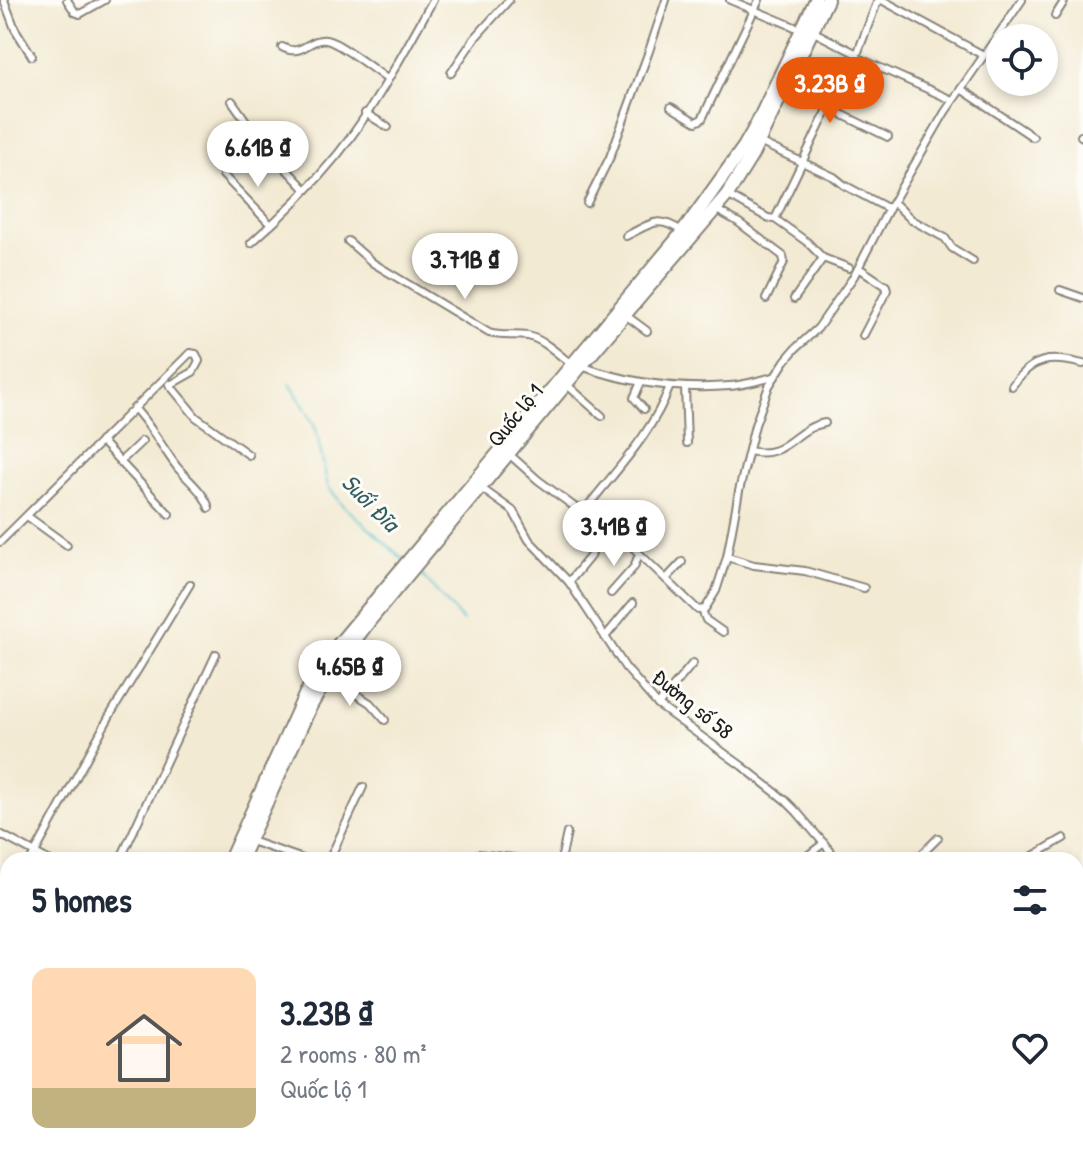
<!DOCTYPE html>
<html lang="en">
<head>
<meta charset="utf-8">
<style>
	:root { --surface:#fff; --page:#f2f2f3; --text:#1f2937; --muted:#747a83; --accent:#ea580c }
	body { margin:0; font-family:"Patrick Hand",sans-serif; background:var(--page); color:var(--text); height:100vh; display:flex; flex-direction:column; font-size:30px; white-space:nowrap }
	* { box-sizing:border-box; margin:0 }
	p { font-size:26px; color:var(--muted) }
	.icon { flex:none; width:44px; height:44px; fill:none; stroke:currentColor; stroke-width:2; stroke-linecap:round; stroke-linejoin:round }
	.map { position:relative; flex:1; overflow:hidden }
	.panel { position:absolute; left:0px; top:852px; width:1084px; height:314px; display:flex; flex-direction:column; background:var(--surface); border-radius:24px 24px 0 0; box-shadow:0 4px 12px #0003 }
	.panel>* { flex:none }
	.controls { position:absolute; left:986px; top:24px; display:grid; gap:16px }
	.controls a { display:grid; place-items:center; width:72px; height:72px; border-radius:50%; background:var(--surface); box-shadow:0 4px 12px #0003; font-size:40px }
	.price { position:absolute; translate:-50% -68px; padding:0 18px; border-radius:28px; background:#fff; color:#222; font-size:26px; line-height:52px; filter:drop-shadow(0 2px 4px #0008) }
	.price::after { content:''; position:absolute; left:50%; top:48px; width:24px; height:18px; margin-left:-12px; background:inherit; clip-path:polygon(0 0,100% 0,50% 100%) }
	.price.current { background:var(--accent); color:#fff }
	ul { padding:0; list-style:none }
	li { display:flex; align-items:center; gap:24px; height:200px; padding:0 32px }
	li span { display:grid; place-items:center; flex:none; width:224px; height:160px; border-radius:16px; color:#555 }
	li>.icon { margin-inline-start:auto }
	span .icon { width:96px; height:96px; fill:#fffc; stroke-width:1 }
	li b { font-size:34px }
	h2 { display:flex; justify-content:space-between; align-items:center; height:96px; padding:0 32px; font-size:34px }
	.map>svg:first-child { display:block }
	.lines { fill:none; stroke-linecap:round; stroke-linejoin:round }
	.stream { stroke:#54c2cb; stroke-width:2 }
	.street-casing { stroke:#888378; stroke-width:10 }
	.highway-casing { stroke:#888378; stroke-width:16 }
	.street { stroke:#fff; stroke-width:6 }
	.highway { stroke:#fff; stroke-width:12 }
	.labels { text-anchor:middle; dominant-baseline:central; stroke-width:6; stroke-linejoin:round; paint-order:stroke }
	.street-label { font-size:22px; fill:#1c1c1c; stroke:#fdfcf7 }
	.water-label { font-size:24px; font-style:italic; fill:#325e62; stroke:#fdfcf7 }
</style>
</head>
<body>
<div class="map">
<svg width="1083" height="1165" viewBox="0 0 1083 1165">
	<rect width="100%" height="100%" fill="#fdfcf7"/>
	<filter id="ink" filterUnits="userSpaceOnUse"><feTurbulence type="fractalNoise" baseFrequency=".0125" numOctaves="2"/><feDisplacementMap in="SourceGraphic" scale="16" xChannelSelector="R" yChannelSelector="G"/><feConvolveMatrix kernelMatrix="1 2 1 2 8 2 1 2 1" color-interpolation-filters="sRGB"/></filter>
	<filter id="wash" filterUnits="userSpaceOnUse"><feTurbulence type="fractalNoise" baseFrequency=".006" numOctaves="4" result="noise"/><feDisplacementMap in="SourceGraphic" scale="32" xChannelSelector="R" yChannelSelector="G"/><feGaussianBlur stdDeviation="1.8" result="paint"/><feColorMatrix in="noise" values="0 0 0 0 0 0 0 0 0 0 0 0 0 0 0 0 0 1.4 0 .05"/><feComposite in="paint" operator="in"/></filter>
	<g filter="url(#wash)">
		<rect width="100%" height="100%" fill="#f3ead3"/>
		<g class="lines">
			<g class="stream">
				<polyline points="290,384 304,406 316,429 328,487 344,506 404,560"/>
				<polyline points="419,572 463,621"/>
			</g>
		</g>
	</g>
	<g filter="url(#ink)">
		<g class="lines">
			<defs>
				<g id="street">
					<polyline points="4,0 15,29 32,56"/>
					<polyline points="67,0 75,12 80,14 105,0"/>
					<polyline points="730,0 802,30"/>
					<polyline points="882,0 983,55"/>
					<polyline points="1055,16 1065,0"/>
					<polyline points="812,31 857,54"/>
					<path d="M282,47c21,11 25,-9 44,-7 13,2 48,30 61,39"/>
					<polyline points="856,57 952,100"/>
					<polyline points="451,73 474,39 509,0"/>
					<polyline points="786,87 888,137"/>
					<polyline points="961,89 1033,137"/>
					<polyline points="232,101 261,142 306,190"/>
					<polyline points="671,107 696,122 702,119 759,0"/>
					<polyline points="365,113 388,127"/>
					<polyline points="1081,136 1083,137"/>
					<polyline points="759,142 834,177 844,185 889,209"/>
					<polyline points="264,145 280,129"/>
					<polyline points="223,175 271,225"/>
					<polyline points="727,195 768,218 775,219 821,123 856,57 878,0"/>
					<polyline points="893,202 912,220 945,238 952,248 973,261"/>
					<polyline points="587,203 610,157 649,51 666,0"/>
					<polyline points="715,209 738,222 783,256 784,262 766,299"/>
					<polyline points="775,219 807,242 823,258 794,299"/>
					<path d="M626,236c25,-12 31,-22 57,-4"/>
					<path d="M348,241l25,22 116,70c13,4 25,1 39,3 16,4 30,18 43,28"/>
					<path d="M251,243c31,-27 61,-57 87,-89 37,-47 66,-102 95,-154"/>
					<polyline points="823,258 849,268"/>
					<polyline points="859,268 886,286 887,290 863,336"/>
					<polyline points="1060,290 1083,298"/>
					<polyline points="624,314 647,331"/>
					<path d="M581,366c48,17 99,24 149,20 15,-1 30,-6 44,-9"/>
					<polyline points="641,382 634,398 644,409"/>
					<polyline points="169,384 196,417 249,455"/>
					<polyline points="566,384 602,416"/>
					<path d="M1012,386c20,-29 39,-30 71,-22"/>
					<polyline points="685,387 687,443"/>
					<path d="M134,408c17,18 28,39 43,59 11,13 27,25 32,41"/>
					<polyline points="101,441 169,514"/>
					<path d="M749,451c38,9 44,-23 76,-28"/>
					<polyline points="509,454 538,480 576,508 584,509 588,506 593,509 698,610 705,609 716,591 727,557 739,491 755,425 769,386 785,361 795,349 818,328 854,276 887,212 945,112 1022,0"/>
					<polyline points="121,461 142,441"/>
					<polyline points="481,488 513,511 529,540 569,582 625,667 658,705 742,766 785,800 797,812 838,860"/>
					<path d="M588,506c30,-38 65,-74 82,-120"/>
					<polyline points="27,516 67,545"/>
					<polyline points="0,542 190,353 196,354 199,361 193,372 170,385"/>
					<polyline points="727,557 754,565 805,571 864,588"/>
					<polyline points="666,579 682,562"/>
					<polyline points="569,582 592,554 588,547 590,543 609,523"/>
					<polyline points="611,593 634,567 639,554"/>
					<polyline points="702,610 706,620 723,632"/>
					<polyline points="605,637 633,603"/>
					<polyline points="328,676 370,703 385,720"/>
					<polyline points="658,705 693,663"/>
					<polyline points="0,834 48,860"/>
					<polyline points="248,840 306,860"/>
					<polyline points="31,860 109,717 190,584"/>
					<polyline points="120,860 216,654"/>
					<polyline points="329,860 363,787"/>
					<polyline points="469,860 471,856 478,854 522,859"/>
					<polyline points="561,860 567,833"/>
					<polyline points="802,860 824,843"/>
					<polyline points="916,860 938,838"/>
					<polyline points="1026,860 1064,838"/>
					<polyline points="0,933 8,915"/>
					<polyline points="1076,985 1083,983"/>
					<polyline points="1076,1099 1083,1097"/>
					<polyline points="1,1120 8,1106"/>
					<polyline points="216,1158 280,1165"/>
					<polyline points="693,1158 697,1165"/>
					<polyline points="1023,1158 1027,1165"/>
				</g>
				<g id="highway">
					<polyline points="230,860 306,693 334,650 683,232 744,147 756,126 816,0"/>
					<polyline points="240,860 310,707 328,676 370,620 581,366 727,195 752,155 827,0"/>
					<polyline points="0,1119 8,1126"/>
					<polyline points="0,1141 8,1150"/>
					<polyline points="15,1158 20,1165"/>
					<polyline points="36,1158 40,1165"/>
					<polyline points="56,1165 68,1158"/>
					<polyline points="104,1165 110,1158"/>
				</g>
			</defs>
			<use href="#street" class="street-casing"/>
			<use href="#highway" class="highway-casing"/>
			<use href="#street" class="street"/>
			<use href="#highway" class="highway"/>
		</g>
	</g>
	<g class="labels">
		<g class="street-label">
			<text transform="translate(515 415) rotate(-51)">Quốc lộ 1</text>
			<text transform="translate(693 704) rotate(39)">Đường số 58</text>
		</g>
		<g class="water-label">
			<text transform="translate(371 502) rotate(45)">Suối Đĩa</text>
		</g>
	</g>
</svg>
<div class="controls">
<a><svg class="icon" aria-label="locate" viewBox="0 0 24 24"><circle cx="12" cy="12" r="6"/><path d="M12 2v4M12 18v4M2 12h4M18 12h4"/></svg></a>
</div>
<b class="price current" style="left:830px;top:125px">3.23B ₫</b>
<b class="price" style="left:258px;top:189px">6.61B ₫</b>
<b class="price" style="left:465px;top:301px">3.71B ₫</b>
<b class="price" style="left:614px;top:568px">3.41B ₫</b>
<b class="price" style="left:350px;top:708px">4.65B ₫</b>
<section class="panel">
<h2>5 homes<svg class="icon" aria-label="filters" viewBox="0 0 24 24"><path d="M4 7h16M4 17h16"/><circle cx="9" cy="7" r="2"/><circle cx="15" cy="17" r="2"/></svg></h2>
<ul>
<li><span style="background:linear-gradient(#ffd9b3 75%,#c2b280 0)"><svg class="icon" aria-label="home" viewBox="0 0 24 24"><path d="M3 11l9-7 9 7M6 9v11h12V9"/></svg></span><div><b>3.23B ₫</b><p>2 rooms · 80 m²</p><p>Quốc lộ 1</p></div><svg class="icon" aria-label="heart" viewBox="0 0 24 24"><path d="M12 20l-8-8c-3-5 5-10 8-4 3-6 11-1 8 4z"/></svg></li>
</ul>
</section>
</div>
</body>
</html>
